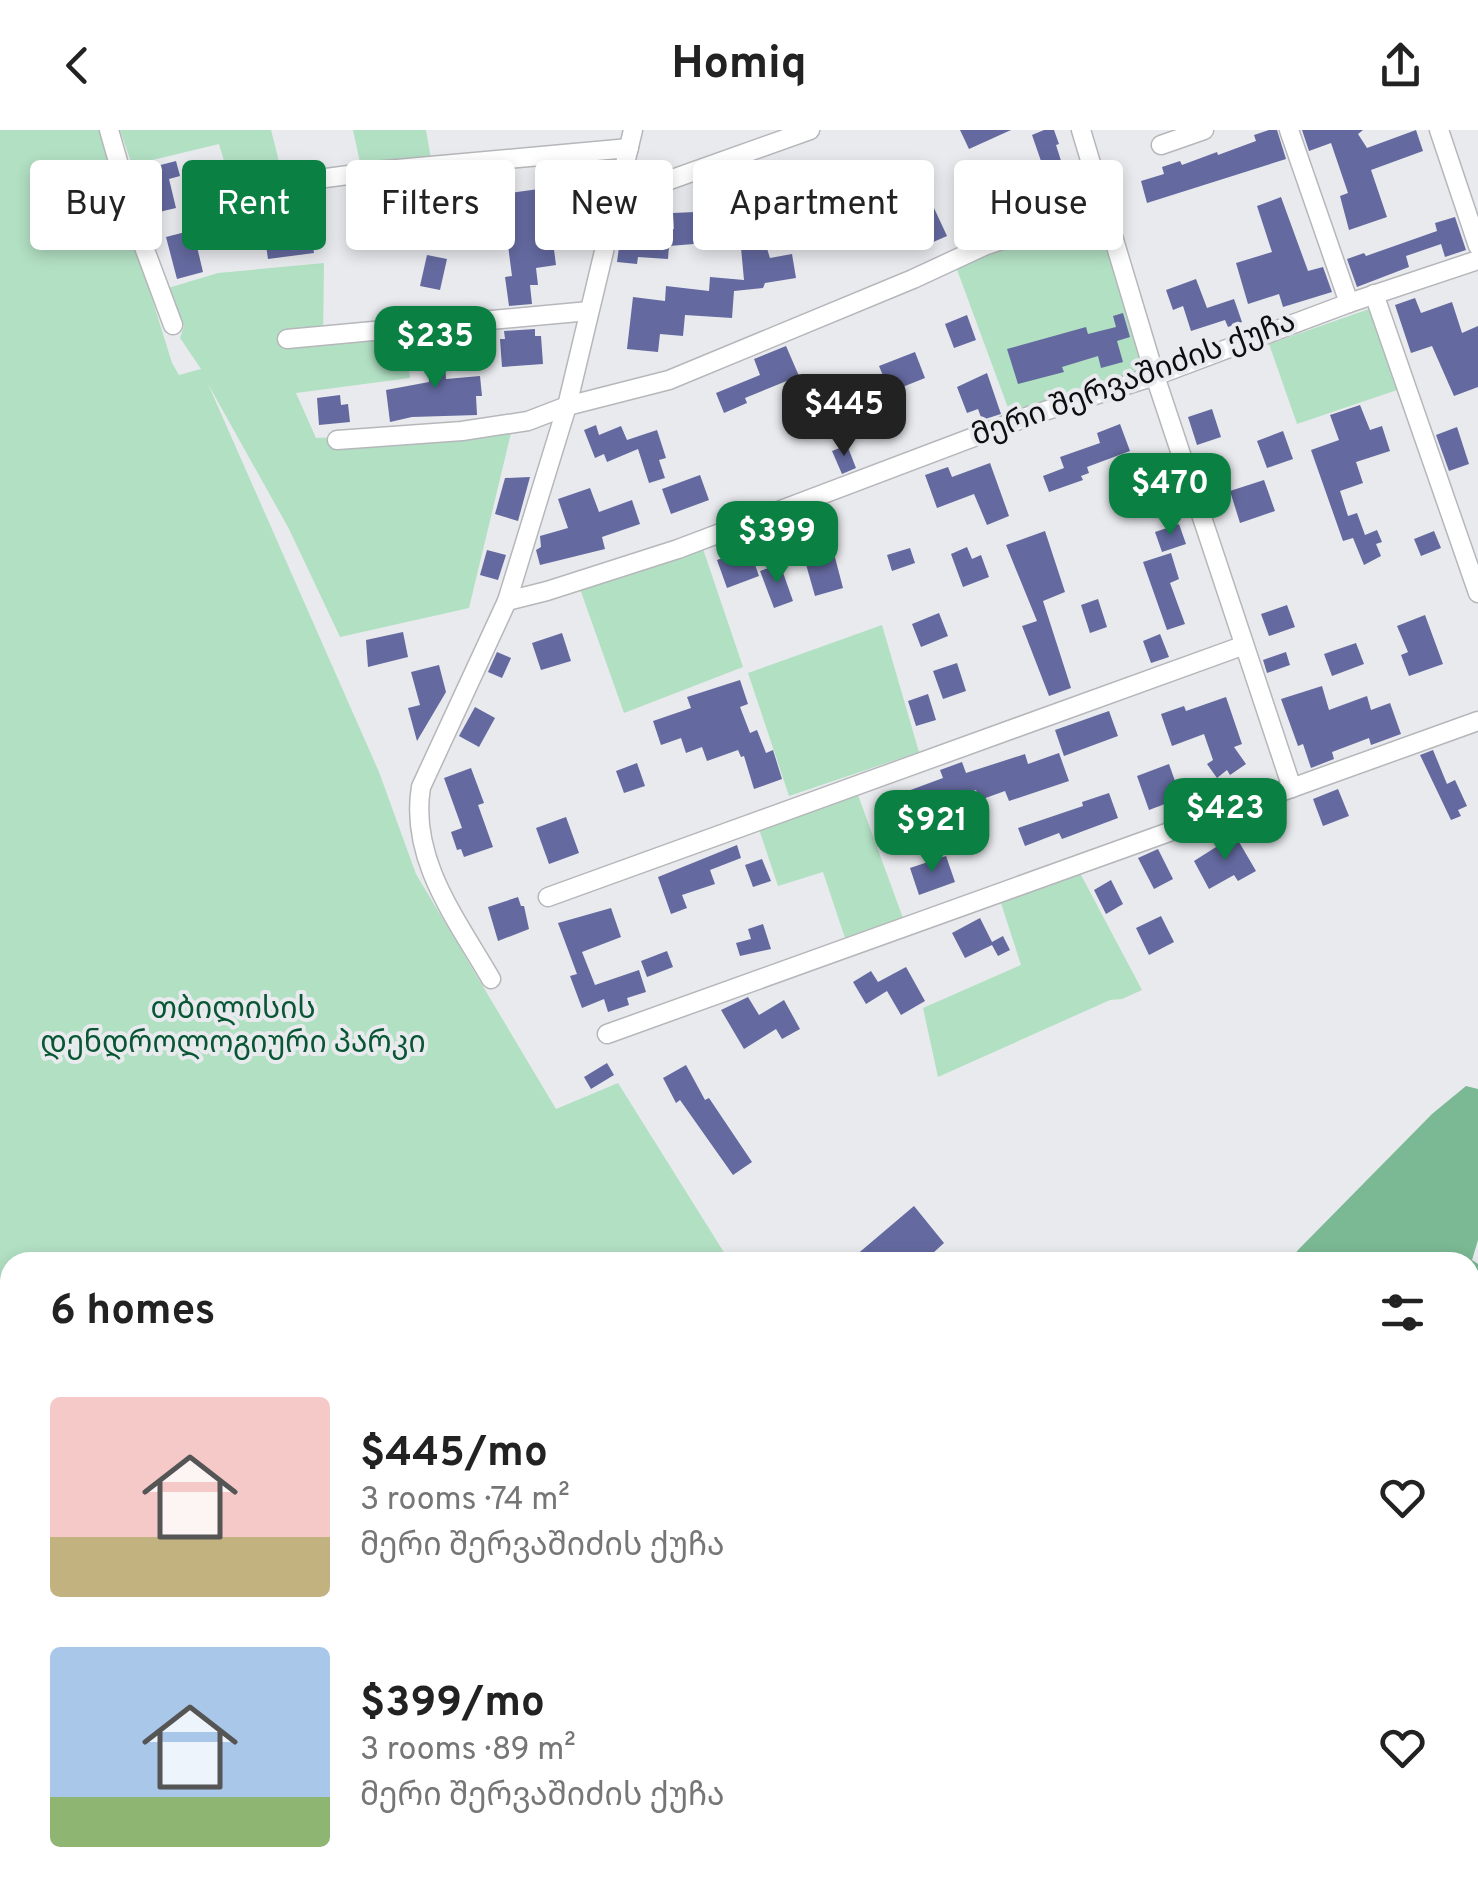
<!DOCTYPE html>
<html lang="en">
<head>
<meta charset="utf-8">
<style>
	:root { --surface:#fff; --page:#f2f2f2; --text:#222; --muted:#767676; --accent:#0b8043 }
	body { margin:0; font-family:Overpass,"Noto Sans Georgian",sans-serif; background:var(--page); color:var(--text); height:100vh; display:flex; flex-direction:column; font-size:38px; white-space:nowrap }
	* { box-sizing:border-box; margin:0 }
	p { font-size:32px; color:var(--muted) }
	.icon { flex:none; width:55px; height:55px; fill:none; stroke:currentColor; stroke-width:2; stroke-linecap:round; stroke-linejoin:round }
	.map { position:relative; flex:1; overflow:hidden }
	.panel { position:absolute; left:0px; top:1122px; width:1480px; height:642px; display:flex; flex-direction:column; background:var(--surface); border-radius:30px 30px 0 0; box-shadow:0 5px 15px #0003 }
	.panel>* { flex:none }
	.hud { position:absolute; left:30px; top:30px; width:1420px; height:90px; display:flex; gap:20px }
	.price { position:absolute; translate:-50% -85px; padding:0 22px; border-radius:20px; background:var(--accent); color:#fff; font-size:32px; line-height:65px; filter:drop-shadow(0 2px 5px #0008) }
	.price::after { content:''; position:absolute; left:50%; top:60px; width:30px; height:22px; margin-left:-15px; background:inherit; clip-path:polygon(0 0,100% 0,50% 100%) }
	.price.active { background:#222; color:#fff }
	ul { padding:0; list-style:none }
	li { display:flex; align-items:center; gap:30px; height:250px; padding:0 50px }
	li span { display:grid; place-items:center; flex:none; width:280px; height:200px; border-radius:10px; color:#555 }
	li>.icon { margin-inline-start:auto }
	span .icon { width:120px; height:120px; fill:#fffc; stroke-width:1 }
	li b { font-size:42px }
	h2 { display:flex; justify-content:space-between; align-items:center; height:120px; padding:0 50px; font-size:42px }
	.pill { padding:0 35px; border-radius:10px; background:var(--surface); box-shadow:0 5px 15px #0003; font-size:35px; line-height:90px }
	.pill.active { background:var(--accent); color:#fff }
	header { display:flex; justify-content:space-between; align-items:center; height:130px; padding:0 50px; background:var(--surface); font-size:45px; font-weight:700 }
	.map>svg:first-child { display:block }
	.green { fill:#b2e0c3 }
	.forest { fill:#7ab993 }
	.building { fill:#64699f }
	.lines { fill:none; stroke-linecap:round; stroke-linejoin:round }
	.minor-casing { stroke:#b6b7bb; stroke-width:21 }
	.minor { stroke:#fff; stroke-width:18 }
	.labels { text-anchor:middle; dominant-baseline:central; stroke-width:8; stroke-linejoin:round; paint-order:stroke }
	.street-label { font-size:30px; fill:#0e0e0f; stroke:#e9eaee }
	.park-label { font-size:30px; fill:#085734; stroke:#e9eaee }
</style>
</head>
<body>
<header><svg class="icon" aria-label="back" viewBox="0 0 24 24"><path d="M15 5l-7 7 7 7"/></svg>Homiq<svg class="icon" aria-label="share" viewBox="0 0 24 24"><path d="M12 15V3M7 8l5-5 5 5M5 13v7h14v-7"/></svg></header>
<div class="map">
<svg width="1478" height="1763" viewBox="0 0 1478 1763">
	<rect width="100%" height="100%" fill="#e9eaee"/>
	<g class="green">
		<polygon points="0,0 100,0 172,233 179,245 201,239 180,208 184,196 168,158 218,143 324,133 323,212 404,206 410,248 296,263 316,308 512,299 469,478 340,507 289,399 208,254 379,642 416,744 556,979 618,953 730,1132 10,1132 10,1755 1071,1755 1075,1763 0,1763"/>
		<polygon points="120,0 271,0 283,47 231,54 219,14 132,35"/>
		<polygon points="353,0 426,0 431,29 361,37"/>
		<polygon points="1098,84 1146,242 1011,286 956,137 1008,114"/>
		<polygon points="1369,179 1400,259 1297,294 1269,214"/>
		<polygon points="702,416 743,537 624,583 579,456"/>
		<polygon points="882,495 919,622 789,666 748,543"/>
		<polygon points="858,665 903,788 846,811 823,742 778,756 758,696"/>
		<polygon points="1080,743 1142,860 1122,869 1110,870 938,947 923,878 1021,835 1000,770"/>
	</g>
	<g class="forest">
		<polygon points="1466,956 1478,959 1478,1110 1472,1130 1478,1134 1478,1276 1470,1282 1470,1132 1295,1132 1297,1121 1432,984"/>
		<polygon points="1151,1755 1274,1755 1280,1763 1155,1763"/>
	</g>
	<g class="building">
		<polygon points="960,0 1011,0 969,19"/>
		<polygon points="1044,0 1054,0 1059,14 1056,15 1064,40 1060,42 1064,52 1057,54 1062,76 994,97 987,67 1032,56 1025,37 1041,31 1032,5"/>
		<polygon points="1269,0 1277,0 1286,29 1147,73 1141,51 1164,44 1162,37 1180,31 1182,35 1217,22 1218,25 1256,11 1254,5"/>
		<polygon points="1302,0 1363,0 1358,4 1367,18 1416,0 1423,21 1371,40 1387,87 1349,100 1340,66 1348,63 1331,13 1309,21"/>
		<polygon points="176,31 180,46 169,49 176,78 159,82 149,38"/>
		<polygon points="487,43 489,66 546,58 556,135 536,138 538,155 530,155 532,174 509,176 505,147 512,146 507,108 479,112 477,97 425,103 422,73 465,67 463,46"/>
		<polygon points="594,45 608,49 598,91 583,87"/>
		<polygon points="758,54 759,62 781,58 787,93 760,97 770,128 792,124 796,148 765,153 763,158 734,161 732,188 685,185 683,206 660,204 658,222 627,219 633,167 665,171 666,156 709,161 710,147 744,150 741,118 706,118 706,113 669,116 668,129 638,127 637,134 617,132 620,110 634,111 636,96 674,99 673,83 695,82 696,88 738,86 734,57"/>
		<polygon points="1281,67 1308,141 1323,137 1332,162 1283,177 1279,164 1248,174 1236,133 1272,122 1257,76"/>
		<polygon points="934,78 947,106 924,116 912,88"/>
		<polygon points="1455,87 1466,120 1445,127 1441,114 1406,126 1409,137 1357,157 1347,129 1364,123 1366,126 1437,101 1435,93"/>
		<polygon points="310,95 314,123 268,129 264,101"/>
		<polygon points="193,100 203,142 177,149 166,107"/>
		<polygon points="427,125 447,129 440,160 420,156"/>
		<polygon points="1196,149 1207,178 1234,169 1242,192 1228,197 1225,190 1191,201 1183,176 1173,180 1166,160"/>
		<polygon points="1415,168 1421,183 1452,172 1462,203 1478,196 1478,257 1454,266 1432,216 1411,223 1395,175"/>
		<polygon points="1123,183 1130,207 1117,211 1123,232 1101,238 1098,226 1062,237 1064,242 1018,254 1007,219 1086,197 1088,204 1116,197 1113,186"/>
		<polygon points="967,185 976,210 954,218 945,194"/>
		<polygon points="535,199 535,206 541,206 543,234 502,237 500,209 505,209 504,201"/>
		<polygon points="443,207 446,249 480,246 482,266 476,266 477,285 412,287 390,292 386,260 429,252 425,209"/>
		<polygon points="786,216 799,246 745,268 747,273 724,283 716,263 760,245 754,229"/>
		<polygon points="915,222 925,248 890,262 879,236"/>
		<polygon points="987,243 1001,284 982,290 978,279 967,283 957,257"/>
		<polygon points="340,265 341,275 348,274 350,292 319,295 317,268"/>
		<polygon points="1360,275 1370,300 1382,296 1390,321 1356,332 1363,353 1340,361 1348,386 1357,383 1365,405 1377,400 1382,412 1376,414 1381,426 1364,435 1353,408 1343,411 1311,320 1339,310 1330,285"/>
		<polygon points="1212,279 1221,307 1197,315 1188,287"/>
		<polygon points="1120,294 1130,321 1087,337 1089,343 1081,346 1083,350 1049,362 1043,346 1064,338 1060,327 1100,313 1097,303"/>
		<polygon points="596,295 599,305 621,296 627,310 657,300 666,328 659,330 665,348 649,353 638,319 607,332 604,324 595,328 584,300"/>
		<polygon points="1457,297 1469,334 1449,341 1436,305"/>
		<polygon points="1283,301 1293,329 1267,338 1257,311"/>
		<polygon points="847,315 856,338 842,344 832,321"/>
		<polygon points="990,333 1009,386 987,395 974,364 937,378 925,345 948,337 952,347"/>
		<polygon points="700,345 709,370 671,384 662,359"/>
		<polygon points="530,347 518,391 495,384 505,348"/>
		<polygon points="1264,350 1275,381 1240,393 1230,361"/>
		<polygon points="1151,354 1159,378 1133,387 1125,363"/>
		<polygon points="590,358 599,382 632,370 640,394 602,407 605,419 540,435 536,420 541,417 540,406 568,398 558,369"/>
		<polygon points="1179,394 1186,414 1162,422 1155,402"/>
		<polygon points="1045,401 1065,462 1043,471 1071,558 1049,566 1022,496 1037,491 1006,415"/>
		<polygon points="1434,401 1441,418 1421,426 1414,409"/>
		<polygon points="832,416 843,458 815,466 803,424"/>
		<polygon points="967,417 972,429 981,425 989,447 963,457 951,424"/>
		<polygon points="749,418 759,446 727,458 717,430"/>
		<polygon points="910,418 915,433 892,441 887,425"/>
		<polygon points="487,420 506,425 498,450 480,445"/>
		<polygon points="1171,423 1179,449 1170,453 1185,494 1167,500 1143,432"/>
		<polygon points="780,434 793,471 774,478 760,441"/>
		<polygon points="1098,469 1107,497 1090,503 1081,475"/>
		<polygon points="1287,475 1295,497 1269,506 1261,484"/>
		<polygon points="939,483 948,506 921,517 912,494"/>
		<polygon points="1425,485 1443,534 1409,546 1401,525 1408,522 1397,496"/>
		<polygon points="403,502 408,527 368,537 366,510"/>
		<polygon points="562,503 571,531 541,540 532,513"/>
		<polygon points="1160,504 1169,527 1151,533 1143,511"/>
		<polygon points="1356,513 1364,534 1332,546 1324,524"/>
		<polygon points="497,522 511,528 502,548 488,542"/>
		<polygon points="1286,522 1290,535 1267,543 1263,530"/>
		<polygon points="957,533 966,561 943,569 933,541"/>
		<polygon points="439,535 446,562 417,611 408,578 420,575 411,542"/>
		<polygon points="740,550 748,574 740,577 750,603 757,600 766,623 773,620 782,649 754,659 744,626 741,627 738,620 707,631 702,617 686,623 681,608 661,615 653,591 691,578 687,567"/>
		<polygon points="1322,556 1329,580 1367,566 1371,580 1390,573 1401,604 1371,615 1369,608 1332,622 1334,629 1311,638 1303,614 1298,616 1281,569"/>
		<polygon points="928,564 936,590 916,596 908,571"/>
		<polygon points="1226,567 1242,614 1234,617 1246,634 1230,645 1227,640 1217,648 1207,634 1213,630 1204,604 1172,616 1161,584 1184,576 1186,581"/>
		<polygon points="475,577 495,588 479,617 459,606"/>
		<polygon points="1109,581 1118,606 1064,626 1055,600"/>
		<polygon points="1433,620 1447,654 1455,650 1467,676 1458,680 1461,686 1451,690 1420,625"/>
		<polygon points="1059,623 1069,651 1009,671 1005,661 980,670 976,660 895,689 889,668 943,648 940,640 962,632 966,643 1025,624 1028,634"/>
		<polygon points="637,633 645,656 624,663 616,641"/>
		<polygon points="1169,634 1181,668 1149,680 1137,646"/>
		<polygon points="471,638 484,673 478,675 493,717 464,727 461,719 457,720 451,702 462,698 444,648"/>
		<polygon points="1338,659 1349,686 1323,696 1313,669"/>
		<polygon points="1109,663 1118,688 1062,709 1059,703 1025,716 1018,698 1083,676 1082,672"/>
		<polygon points="1266,681 1273,697 1254,706 1246,690"/>
		<polygon points="566,687 579,723 549,734 536,698"/>
		<polygon points="1235,705 1256,741 1238,751 1234,745 1209,759 1194,731"/>
		<polygon points="737,715 741,728 710,740 715,754 682,765 687,778 671,784 658,747"/>
		<polygon points="1158,719 1173,749 1154,759 1138,728"/>
		<polygon points="946,726 955,752 919,765 910,738"/>
		<polygon points="762,729 771,751 753,757 745,735"/>
		<polygon points="1111,750 1123,774 1106,784 1094,760"/>
		<polygon points="518,767 521,776 524,776 529,799 498,811 488,777"/>
		<polygon points="611,778 621,807 582,822 595,855 639,840 646,862 627,868 629,875 608,882 604,869 582,878 570,846 577,844 558,793"/>
		<polygon points="1161,786 1174,812 1149,825 1136,798"/>
		<polygon points="980,788 992,812 1003,806 1010,820 998,826 992,815 965,828 952,803"/>
		<polygon points="763,794 771,819 740,826 736,813 751,809 748,799"/>
		<polygon points="667,821 673,837 647,847 641,831"/>
		<polygon points="906,837 925,871 901,885 887,861 866,874 853,852 871,841 878,852"/>
		<polygon points="748,867 759,885 784,870 800,899 782,909 776,899 744,919 721,880"/>
		<polygon points="607,933 614,945 591,959 584,947"/>
		<polygon points="686,935 705,970 709,968 752,1032 733,1045 680,970 676,973 663,948"/>
		<polygon points="914,1076 944,1113 933,1123 940,1132 848,1132"/>
	</g>
	<g class="lines">
		<defs>
			<g id="minor">
				<polyline points="109,0 138,101 173,195"/>
				<polyline points="1081,0 1155,246 1292,658"/>
				<polyline points="1289,0 1349,173"/>
				<polyline points="1439,0 1478,116"/>
				<polyline points="1161,15 1204,0"/>
				<polyline points="235,60 386,40 629,18"/>
				<polyline points="619,68 810,0"/>
				<polyline points="1374,164 1478,463"/>
				<polyline points="287,209 589,181"/>
				<polyline points="337,310 462,301 528,291 567,276 669,250 913,149 984,116 1102,76"/>
				<polyline points="507,471 547,461 678,419 1032,285 1155,246 1349,173 1478,130"/>
				<polyline points="548,767 1242,516"/>
				<path d="M491,849c-34,-59 -82,-120 -70,-192l86,-186 60,-195 66,-276"/>
				<polyline points="607,904 1478,591"/>
				<polyline points="1081,1755 1086,1763"/>
			</g>
		</defs>
		<use href="#minor" class="minor-casing"/>
		<use href="#minor" class="minor"/>
	</g>
	<g class="labels">
		<g class="street-label">
			<text transform="translate(1134 250) rotate(-20)">მერი შერვაშიძის ქუჩა</text>
		</g>
		<g class="park-label">
			<text x="233" y="880">თბილისის<tspan x="233" dy="34">დენდროლოგიური პარკი</tspan></text>
		</g>
	</g>
</svg>
<b class="price" style="left:435px;top:261px">$235</b>
<b class="price active" style="left:844px;top:329px">$445</b>
<b class="price" style="left:1170px;top:408px">$470</b>
<b class="price" style="left:777px;top:456px">$399</b>
<b class="price" style="left:1225px;top:733px">$423</b>
<b class="price" style="left:932px;top:745px">$921</b>
<div class="hud">
<a class="pill">Buy</a>
<a class="pill active">Rent</a>
<a class="pill">Filters</a>
<a class="pill">New</a>
<a class="pill">Apartment</a>
<a class="pill">House</a>
</div>
<section class="panel">
<h2>6 homes<svg class="icon" aria-label="filters" viewBox="0 0 24 24"><path d="M4 7h16M4 17h16"/><circle cx="9" cy="7" r="2"/><circle cx="15" cy="17" r="2"/></svg></h2>
<ul>
<li><span style="background:linear-gradient(#f6c9c9 70%,#c2b280 0)"><svg class="icon" aria-label="home" viewBox="0 0 24 24"><path d="M3 11l9-7 9 7M6 9v11h12V9"/></svg></span><div><b>$445/mo</b><p>3 rooms · 74 m²</p><p>მერი შერვაშიძის ქუჩა</p></div><svg class="icon" aria-label="heart" viewBox="0 0 24 24"><path d="M12 20l-8-8c-3-5 5-10 8-4 3-6 11-1 8 4z"/></svg></li>
<li><span style="background:linear-gradient(#a9c7e8 75%,#8fb573 0)"><svg class="icon" aria-label="home" viewBox="0 0 24 24"><path d="M3 11l9-7 9 7M6 9v11h12V9"/></svg></span><div><b>$399/mo</b><p>3 rooms · 89 m²</p><p>მერი შერვაშიძის ქუჩა</p></div><svg class="icon" aria-label="heart" viewBox="0 0 24 24"><path d="M12 20l-8-8c-3-5 5-10 8-4 3-6 11-1 8 4z"/></svg></li>
</ul>
</section>
</div>
</body>
</html>
